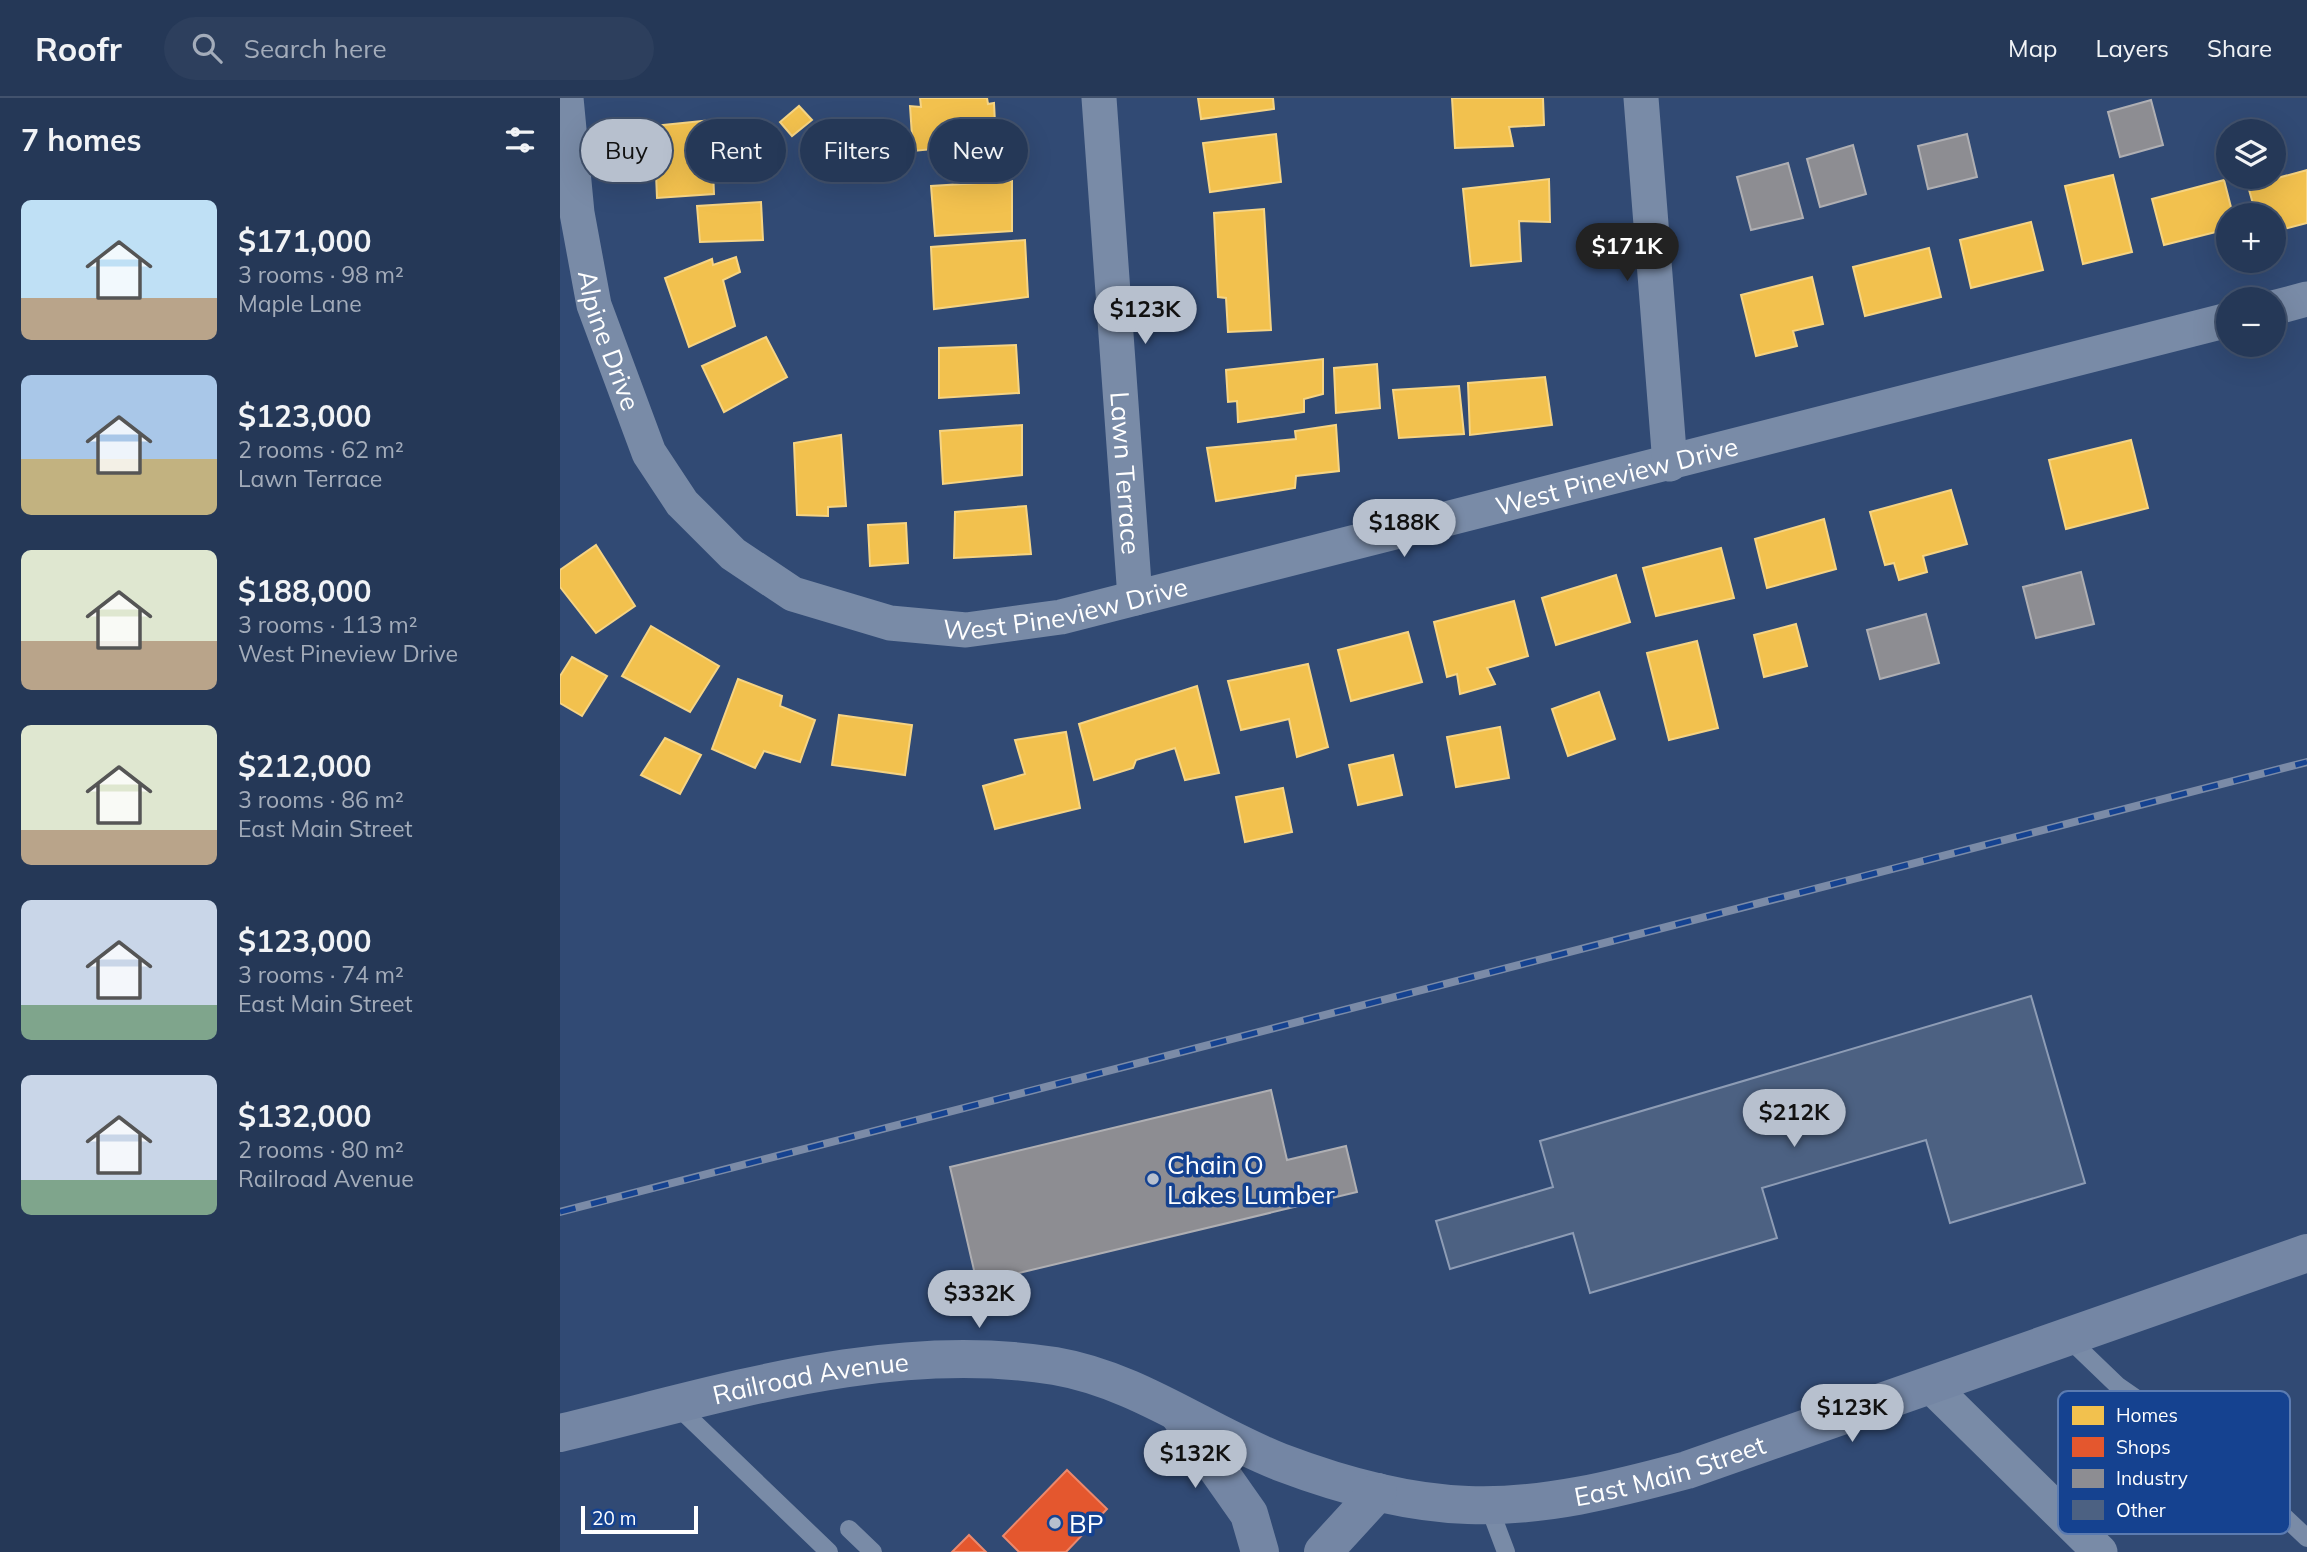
<!DOCTYPE html>
<html lang="en">
<head>
<meta charset="utf-8">
<style>
	:root { --surface:#253857; --page:#2d3f5d; --text:#f1f3f6; --muted:#a3acba; --line:#42526d; --accent:#b7c0ce }
	body { margin:0; font-family:Mulish,sans-serif; background:var(--page); color:var(--text); height:100vh; display:flex; flex-direction:column; font-size:26px; white-space:nowrap }
	* { box-sizing:border-box; margin:0 }
	p { font-size:23px; color:var(--muted) }
	.icon { flex:none; width:38px; height:38px; fill:none; stroke:currentColor; stroke-width:2; stroke-linecap:round; stroke-linejoin:round }
	.map { position:relative; flex:1; overflow:hidden }
	.sheet { display:flex; flex-direction:column; background:var(--surface); width:560px }
	.sheet>* { flex:none }
	.hud { position:absolute; left:21px; top:21px; width:665px; height:63px; display:flex; gap:14px }
	.tools { position:absolute; left:1656px; top:21px; display:grid; gap:14px }
	.tools a { display:grid; place-items:center; width:70px; height:70px; border-radius:50%; background:var(--surface); box-shadow:0 7px 28px #0002,0 0 0 2px var(--line); font-size:35px }
	.scale { position:absolute; left:21px; bottom:18px; width:117px; box-sizing:border-box; padding-left:7px; border:4px solid #fff; border-top:0; font-size:19px; line-height:24px; white-space:nowrap; color:#fff; -webkit-text-stroke:5px #154290; paint-order:stroke }
	.price { position:absolute; translate:-50% -60px; padding:0 16px; border-radius:24px; background:var(--accent); color:#111; font-size:23px; line-height:46px; filter:drop-shadow(0 2px 4px #0008) }
	.price::after { content:''; position:absolute; left:50%; top:42px; width:21px; height:16px; margin-left:-10px; background:inherit; clip-path:polygon(0 0,100% 0,50% 100%) }
	.price.selected { background:#222; color:#fff }
	ul { padding:0; list-style:none }
	li { display:flex; align-items:center; gap:21px; height:175px; padding:0 21px }
	li span { display:grid; place-items:center; flex:none; width:196px; height:140px; border-radius:10px; color:#555 }
	li>.icon { margin-inline-start:auto }
	span .icon { width:84px; height:84px; fill:#fffc; stroke-width:1 }
	li b { font-size:30px }
	h2 { display:flex; justify-content:space-between; align-items:center; height:84px; padding:0 21px; font-size:30px }
	.pill { padding:0 24px; border-radius:32px; background:var(--surface); box-shadow:0 7px 28px #0002,0 0 0 2px var(--line); font-size:24px; line-height:63px }
	.pill.selected { background:var(--accent); color:#111 }
	header { display:flex; align-items:center; gap:42px; box-sizing:border-box; height:98px; padding:0 35px; background:var(--surface); border-bottom:2px solid var(--line) }
	header strong { font-size:33px }
	nav { display:flex; gap:38px; margin-inline-start:auto; font-size:24px }
	.search { width:490px; height:63px; background:var(--page); display:flex; align-items:center; gap:18px; box-sizing:border-box; padding:0 24px; border-radius:38px; color:var(--muted); font-size:26px }
	main { display:flex; flex:1; min-height:0 }
	.map>svg:first-child { display:block }
	.homes { fill:#f2c14e; stroke:#f6d483; stroke-width:2 }
	.shops { fill:#e4572e; stroke:#ec896d; stroke-width:2 }
	.industry { fill:#8d8d92; stroke:#afafb3; stroke-width:2 }
	.building { fill:#4c6182; stroke:#8d9cb5; stroke-width:2 }
	.lines { fill:none; stroke-linecap:round; stroke-linejoin:round }
	.lane { stroke:#798ba7; stroke-width:18 }
	.street { stroke:#798ba7; stroke-width:35 }
	.secondary { stroke:#7486a4; stroke-width:38 }
	.rail-casing { stroke:#7b8ba7; stroke-width:8 }
	.rail { stroke:#154290; stroke-width:5; stroke-dasharray:16; stroke-linecap:butt }
	.poi-dot { fill:#b7c0ce; stroke:#154290; stroke-width:2.5 }
	.labels { text-anchor:middle; dominant-baseline:central; stroke-width:7; stroke-linejoin:round; paint-order:stroke }
	.street-label { font-size:26px; fill:#fff; stroke:#154290 }
	.poi-label { font-size:26px; fill:#fff; stroke:#154290; text-anchor:start }
	.key { fill:#154290; stroke:#5b7bb1; stroke-width:2 }
	.key-label { font-size:19px; fill:#fff }
</style>
</head>
<body>
<header>
<strong>Roofr</strong>
<div class="search"><svg class="icon" aria-label="search" viewBox="0 0 24 24"><circle cx="10" cy="10" r="6"/><path d="M15 15l6 6"/></svg>Search here</div>
<nav><a>Map</a><a>Layers</a><a>Share</a></nav>
</header>
<main>
<section class="sheet">
<h2>7 homes<svg class="icon" aria-label="filters" viewBox="0 0 24 24"><path d="M4 7h16M4 17h16"/><circle cx="9" cy="7" r="2"/><circle cx="15" cy="17" r="2"/></svg></h2>
<ul>
<li><span style="background:linear-gradient(#bfe0f5 70%,#b9a48a 0)"><svg class="icon" aria-label="home" viewBox="0 0 24 24"><path d="M3 11l9-7 9 7M6 9v11h12V9"/></svg></span><div><b>$171,000</b><p>3 rooms · 98 m²</p><p>Maple Lane</p></div></li>
<li><span style="background:linear-gradient(#a9c7e8 60%,#c2b280 0)"><svg class="icon" aria-label="home" viewBox="0 0 24 24"><path d="M3 11l9-7 9 7M6 9v11h12V9"/></svg></span><div><b>$123,000</b><p>2 rooms · 62 m²</p><p>Lawn Terrace</p></div></li>
<li><span style="background:linear-gradient(#dfe7d0 65%,#b9a48a 0)"><svg class="icon" aria-label="home" viewBox="0 0 24 24"><path d="M3 11l9-7 9 7M6 9v11h12V9"/></svg></span><div><b>$188,000</b><p>3 rooms · 113 m²</p><p>West Pineview Drive</p></div></li>
<li><span style="background:linear-gradient(#dfe7d0 75%,#b9a48a 0)"><svg class="icon" aria-label="home" viewBox="0 0 24 24"><path d="M3 11l9-7 9 7M6 9v11h12V9"/></svg></span><div><b>$212,000</b><p>3 rooms · 86 m²</p><p>East Main Street</p></div></li>
<li><span style="background:linear-gradient(#c9d6e8 75%,#7fa58c 0)"><svg class="icon" aria-label="home" viewBox="0 0 24 24"><path d="M3 11l9-7 9 7M6 9v11h12V9"/></svg></span><div><b>$123,000</b><p>3 rooms · 74 m²</p><p>East Main Street</p></div></li>
<li><span style="background:linear-gradient(#c9d6e8 75%,#7fa58c 0)"><svg class="icon" aria-label="home" viewBox="0 0 24 24"><path d="M3 11l9-7 9 7M6 9v11h12V9"/></svg></span><div><b>$132,000</b><p>2 rooms · 80 m²</p><p>Railroad Avenue</p></div></li>
</ul>
</section>
<div class="map">
<svg width="1747" height="1454" viewBox="0 0 1747 1454">
	<rect width="100%" height="100%" fill="#314a74"/>
	<g class="homes">
		<polygon points="360,0 427,0 428,6 434,5 436,45 353,53 350,8 361,9"/>
		<polygon points="638,0 713,0 714,11 641,21"/>
		<polygon points="892,0 983,0 984,27 949,29 953,48 895,50"/>
		<polygon points="239,8 252,22 232,38 220,24"/>
		<polygon points="151,22 154,96 97,100 94,28"/>
		<polygon points="716,36 721,84 650,94 643,45"/>
		<polygon points="1747,72 1747,125 1713,134 1713,117 1696,117 1688,88"/>
		<polygon points="1553,77 1572,154 1523,166 1505,88"/>
		<polygon points="989,81 990,124 959,123 961,163 911,168 903,91"/>
		<polygon points="1664,82 1673,117 1668,117 1668,131 1604,147 1592,101"/>
		<polygon points="452,83 452,133 375,138 371,88"/>
		<polygon points="201,104 203,142 140,144 137,108"/>
		<polygon points="704,111 711,232 668,234 666,200 658,199 654,115"/>
		<polygon points="1471,124 1483,172 1411,190 1400,142"/>
		<polygon points="465,142 468,199 374,211 371,149"/>
		<polygon points="1369,150 1381,199 1305,218 1293,169"/>
		<polygon points="176,159 180,174 163,182 175,228 129,249 105,180 152,161 153,167"/>
		<polygon points="1252,179 1263,226 1233,233 1237,248 1196,258 1181,197"/>
		<polygon points="206,239 227,279 164,314 142,268"/>
		<polygon points="456,247 459,295 379,300 379,250"/>
		<polygon points="763,261 763,296 744,301 744,314 678,324 677,303 668,304 666,272"/>
		<polygon points="817,266 820,310 776,315 774,270"/>
		<polygon points="985,279 992,327 910,337 908,285"/>
		<polygon points="899,288 904,336 839,340 833,292"/>
		<polygon points="462,327 462,377 383,386 380,333"/>
		<polygon points="776,327 779,373 736,378 735,390 656,403 647,350 736,341 735,333"/>
		<polygon points="281,337 286,408 268,409 268,418 237,417 234,345"/>
		<polygon points="1571,342 1588,410 1506,431 1489,362"/>
		<polygon points="1391,392 1407,446 1363,458 1367,474 1339,482 1334,465 1325,467 1310,414"/>
		<polygon points="466,408 471,456 394,460 395,414"/>
		<polygon points="1264,421 1276,471 1207,490 1195,441"/>
		<polygon points="346,425 348,465 310,468 308,427"/>
		<polygon points="36,447 75,508 36,535 0,489 0,472"/>
		<polygon points="1161,450 1174,500 1096,518 1083,470"/>
		<polygon points="1056,477 1070,524 996,547 982,500"/>
		<polygon points="954,503 968,558 927,570 935,586 900,596 897,576 887,579 874,524"/>
		<polygon points="1236,526 1247,568 1204,579 1194,537"/>
		<polygon points="91,528 159,568 130,614 62,578"/>
		<polygon points="848,534 862,584 791,603 778,552"/>
		<polygon points="1137,543 1158,630 1109,642 1087,555"/>
		<polygon points="12,559 47,578 22,618 0,605 0,578"/>
		<polygon points="748,566 768,649 737,659 729,621 681,632 668,583"/>
		<polygon points="178,581 222,598 220,608 255,622 240,664 204,653 195,670 152,651"/>
		<polygon points="637,588 659,675 625,682 615,650 576,662 573,670 534,682 519,626"/>
		<polygon points="1039,594 1055,641 1008,658 992,611"/>
		<polygon points="279,617 352,627 345,677 272,667"/>
		<polygon points="940,629 949,680 896,689 887,639"/>
		<polygon points="506,634 520,710 435,731 423,688 465,676 455,642"/>
		<polygon points="105,640 141,657 120,696 81,677"/>
		<polygon points="833,657 842,697 798,707 789,667"/>
		<polygon points="723,690 732,734 685,744 676,699"/>
	</g>
	<g class="shops">
		<polygon points="507,1372 547,1411 506,1454 459,1454 443,1438"/>
		<polygon points="409,1437 426,1454 392,1454"/>
	</g>
	<g class="industry">
		<polygon points="1591,2 1603,47 1560,59 1548,14"/>
		<polygon points="1407,36 1417,79 1368,91 1358,48"/>
		<polygon points="1293,47 1306,96 1260,109 1247,61"/>
		<polygon points="1228,65 1243,120 1191,132 1177,79"/>
		<polygon points="1521,474 1534,526 1476,540 1463,489"/>
		<polygon points="1366,516 1379,565 1320,581 1307,532"/>
		<polygon points="711,992 727,1062 786,1048 797,1094 417,1185 390,1069"/>
	</g>
	<polygon class="building" points="1471,898 1525,1085 1390,1125 1366,1042 1202,1090 1217,1140 1030,1195 1013,1135 890,1171 876,1123 993,1089 980,1043"/>
	<g class="lines">
		<g class="lane">
			<polyline points="1507,1239 1558,1288 1662,1360 1747,1440"/>
			<polyline points="117,1308 269,1454"/>
			<polyline points="928,1406 946,1454"/>
			<polyline points="289,1431 313,1454"/>
		</g>
		<g class="street">
			<path id="s1" d="M6,0l11,115 17,92 55,148 33,50 51,51 60,40 97,29 76,7 95,-13 1167,-297"/>
			<path id="s2" d="M539,0l36,500"/>
			<polyline points="1081,0 1110,366"/>
			<polyline points="1713,210 1747,201"/>
			<polyline points="1370,1287 1540,1454"/>
		</g>
		<g class="secondary">
			<polyline points="618,1315 689,1416 700,1454"/>
			<path id="s3" d="M0,1335c160,-38 328,-94 495,-67 82,14 149,66 225,96 58,22 126,41 188,43 74,3 148,-16 219,-35l620,-217"/>
			<polyline points="763,1454 818,1394"/>
		</g>
		<defs>
			<polyline id="rail" points="0,1114 1747,664"/>
		</defs>
		<use href="#rail" class="rail-casing"/>
		<use href="#rail" class="rail"/>
	</g>
	<g class="poi-dot">
		<circle cx="593" cy="1081" r="7"/>
		<circle cx="495" cy="1425" r="7"/>
	</g>
	<g class="labels">
		<g class="street-label">
			<text stroke="none"><textPath href="#s1" startOffset="247">Alpine Drive</textPath></text>
			<text stroke="none"><textPath href="#s2" startOffset="376">Lawn Terrace</textPath></text>
			<text stroke="none"><textPath href="#s1" startOffset="1418">West Pineview Drive</textPath></text>
			<text stroke="none"><textPath href="#s1" startOffset="850">West Pineview Drive</textPath></text>
			<text stroke="none"><textPath href="#s3" startOffset="257">Railroad Avenue</textPath></text>
			<text stroke="none"><textPath href="#s3" startOffset="1148">East Main Street</textPath></text>
		</g>
		<g class="poi-label">
			<text x="607" y="1066">Chain O<tspan x="607" dy="30">Lakes Lumber</tspan></text>
			<text x="509" y="1425">BP</text>
		</g>
	</g>
	<rect x="1498" y="1293" width="232" height="143" rx="10" class="key"/>
	<rect x="1512" y="1308" width="32" height="19" fill="#f2c14e"/>
	<rect x="1512" y="1339" width="32" height="20" fill="#e4572e"/>
	<rect x="1512" y="1371" width="32" height="19" fill="#8d8d92"/>
	<rect x="1512" y="1402" width="32" height="20" fill="#4c6182"/>
	<g class="key-label">
		<text x="1556" y="1324">Homes</text>
		<text x="1556" y="1356">Shops</text>
		<text x="1556" y="1387">Industry</text>
		<text x="1556" y="1419">Other</text>
	</g>
</svg>
<div class="tools">
<a><svg class="icon" aria-label="layers" viewBox="0 0 24 24"><path d="M12 4l9 5-9 5-9-5zM3 14l9 5 9-5"/></svg></a>
<a>+</a>
<a>−</a>
</div>
<div class="scale">20 m</div>
<b class="price selected" style="left:1067px;top:185px">$171K</b>
<b class="price" style="left:585px;top:248px">$123K</b>
<b class="price" style="left:844px;top:461px">$188K</b>
<b class="price" style="left:1234px;top:1051px">$212K</b>
<b class="price" style="left:419px;top:1232px">$332K</b>
<b class="price" style="left:1292px;top:1346px">$123K</b>
<b class="price" style="left:635px;top:1392px">$132K</b>
<div class="hud">
<a class="pill selected">Buy</a>
<a class="pill">Rent</a>
<a class="pill">Filters</a>
<a class="pill">New</a>
</div>
</div>
</main>
</body>
</html>
